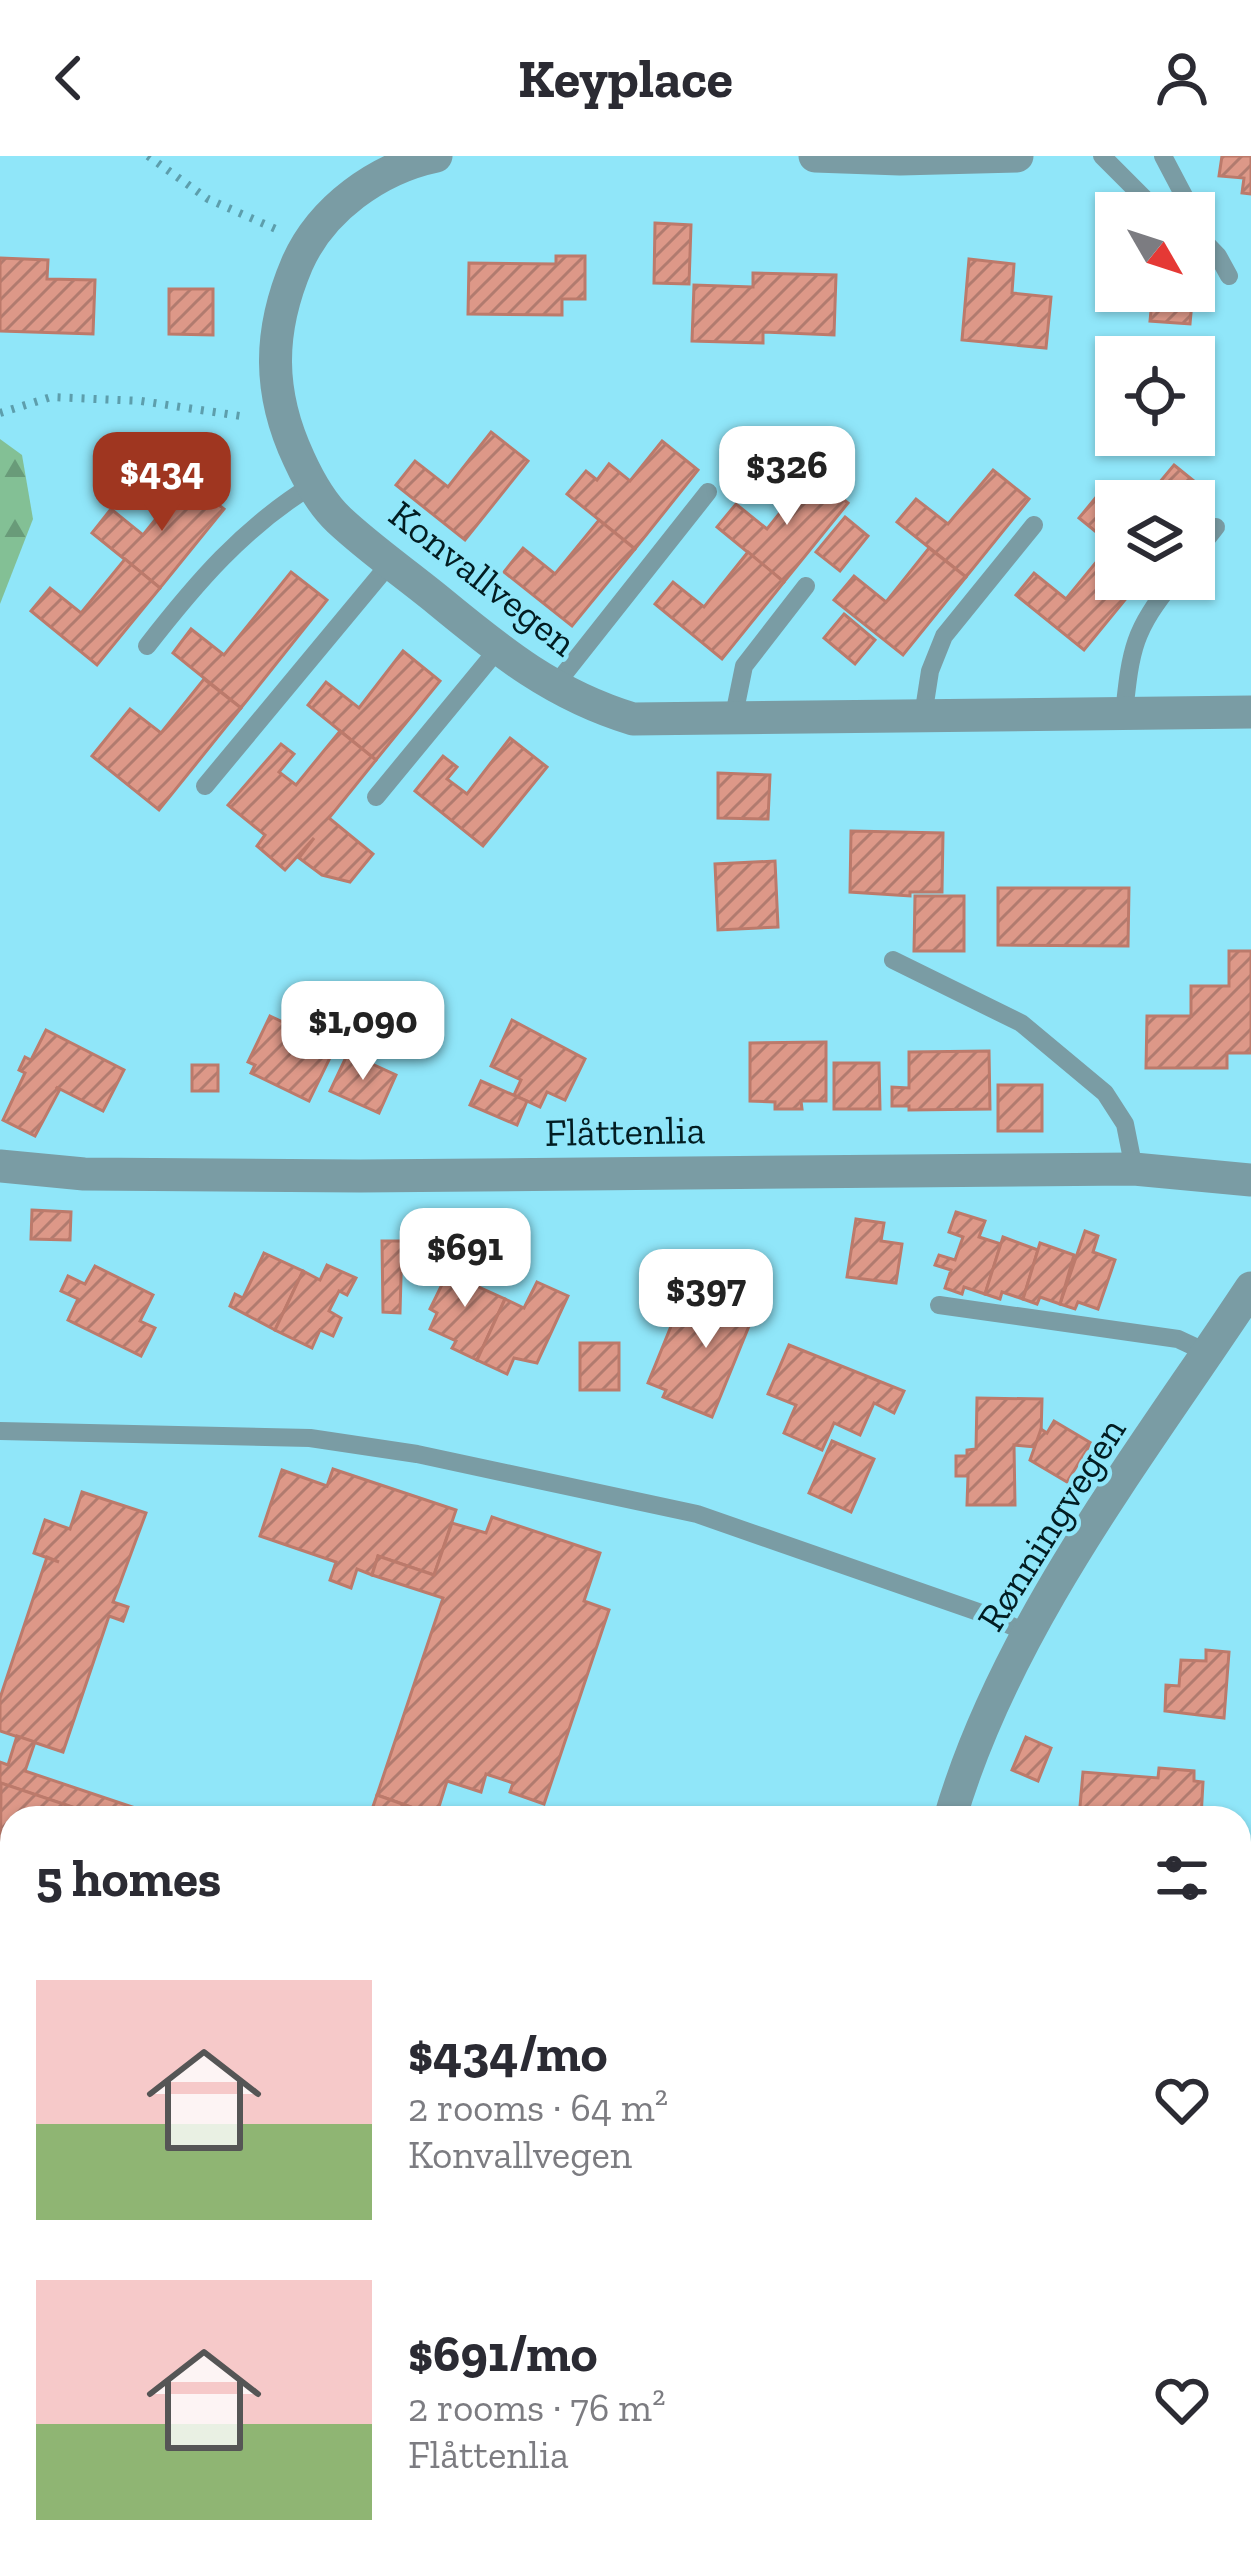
<!DOCTYPE html>
<html lang="en">
<head>
<meta charset="utf-8">
<style>
	:root { --surface:#fff; --page:#f7f7f7; --text:#2b2b33; --muted:#7c7c81; --accent:#9f3620 }
	body { margin:0; font-family:"Zilla Slab",serif; background:var(--page); color:var(--text); height:100vh; display:flex; flex-direction:column; font-size:45px; white-space:nowrap }
	* { box-sizing:border-box; margin:0 }
	p { font-size:39px; color:var(--muted) }
	.icon { flex:none; width:66px; height:66px; fill:none; stroke:currentColor; stroke-width:2; stroke-linecap:round; stroke-linejoin:round }
	.map { position:relative; flex:1; overflow:hidden }
	.panel { position:absolute; left:0px; top:1650px; width:1251px; height:771px; display:flex; flex-direction:column; background:var(--surface); border-radius:36px 36px 0 0; box-shadow:0 3px 9px #0004 }
	.panel>* { flex:none }
	.needle { width:78px; rotate:129deg }
	.buttons { position:absolute; left:1095px; top:36px; display:grid; gap:24px }
	.buttons a { display:grid; place-items:center; width:120px; height:120px; border-radius:0px; background:var(--surface); box-shadow:0 3px 9px #0004; font-size:60px }
	.price { position:absolute; translate:-50% -102px; padding:0 27px; border-radius:24px; background:#fff; color:#222; font-size:39px; line-height:78px; filter:drop-shadow(0 3px 6px #0008) }
	.price::after { content:''; position:absolute; left:50%; top:72px; width:36px; height:27px; margin-left:-18px; background:inherit; clip-path:polygon(0 0,100% 0,50% 100%) }
	.price.active { background:var(--accent); color:#fff }
	ul { padding:0; list-style:none }
	li { display:flex; align-items:center; gap:36px; height:300px; padding:0 36px }
	li span { display:grid; place-items:center; flex:none; width:336px; height:240px; border-radius:0px; color:#555 }
	li>.icon { margin-inline-start:auto }
	span .icon { width:144px; height:144px; fill:#fffc; stroke-width:1 }
	li b { font-size:51px }
	h2 { display:flex; justify-content:space-between; align-items:center; height:144px; padding:0 36px; font-size:51px }
	header { display:flex; justify-content:space-between; align-items:center; height:156px; padding:0 36px; background:var(--surface); font-size:54px; font-weight:800 }
	.map>svg:first-child { display:block }
	.forest { fill:url(#forest-firs) }
	.building { fill:url(#building-hatch); stroke:#bc7a6b; stroke-width:3 }
	.lines { fill:none; stroke-linecap:round; stroke-linejoin:round }
	.path { stroke:#5d9eac; stroke-width:8; stroke-dasharray:3 9; stroke-linecap:butt }
	.service { stroke:#7a9ca4; stroke-width:18 }
	.minor { stroke:#7a9ca4; stroke-width:33 }
	.tertiary { stroke:#7a9ca4; stroke-width:33 }
	.labels { text-anchor:middle; dominant-baseline:central; stroke-width:9; stroke-linejoin:round; paint-order:stroke }
	.street-label { font-size:39px; fill:#021d22; stroke:#90e6f9 }
</style>
</head>
<body>
<header><svg class="icon" aria-label="back" viewBox="0 0 24 24"><path d="M15 5l-7 7 7 7"/></svg>Keyplace<svg class="icon" aria-label="person" viewBox="0 0 24 24"><circle cx="12" cy="8" r="4"/><path d="M4 21q1-7 8-7t8 7"/></svg></header>
<div class="map">
<svg width="1251" height="2419" viewBox="0 0 1251 2419">
	<defs>
		<pattern id="forest-firs" width="22" height="20" patternUnits="userSpaceOnUse" patternTransform="scale(3)"><rect width="22" height="20" fill="#83c095"/><path d="M5 1l3.5 6h-7zM16 11l3.5 6h-7z" fill="#699b79"/></pattern>
		<pattern id="building-hatch" width="6" height="6" patternUnits="userSpaceOnUse" patternTransform="scale(3)"><rect width="6" height="6" fill="#dd9888"/><path d="M-1 1l2-2M0 6l6-6M5 7l2-2" fill="none" stroke="#b17b6f"/></pattern>
	</defs>
	<rect width="100%" height="100%" fill="#90e6f9"/>
	<polygon class="forest" points="0,283 22,299 33,363 0,448"/>
	<g class="building">
		<polygon points="1222,0 1251,0 1251,38 1242,37 1244,22 1219,20"/>
		<polygon points="655,67 691,69 689,128 654,127"/>
		<polygon points="556,100 585,100 585,143 562,143 562,159 468,158 469,107 556,108"/>
		<polygon points="0,102 48,104 47,123 95,124 93,178 0,175"/>
		<polygon points="969,103 1014,108 1012,137 1051,141 1046,192 962,184"/>
		<polygon points="753,117 836,119 834,179 763,176 763,187 692,185 694,129 753,131"/>
		<polygon points="169,133 213,133 213,179 169,178"/>
		<polygon points="1153,135 1193,135 1190,168 1150,165"/>
		<polygon points="491,276 528,305 465,384 396,329 415,305 448,331"/>
		<polygon points="662,285 698,314 635,393 567,338 586,315 597,324 609,308 630,325"/>
		<polygon points="1174,309 1210,338 1194,358 1194,345 1144,345"/>
		<polygon points="993,314 1029,343 966,421 897,366 916,343 948,368"/>
		<polygon points="811,318 848,347 784,426 717,371 736,348 767,373"/>
		<polygon points="187,324 224,353 160,432 92,377 111,353 143,379"/>
		<polygon points="1098,339 1113,352 1116,348 1116,392 1079,362"/>
		<polygon points="845,361 868,380 840,415 816,396"/>
		<polygon points="599,364 635,393 572,470 504,416 523,392 555,418"/>
		<polygon points="1111,388 1116,392 1116,423 1142,423 1084,494 1016,439 1034,417 1066,443"/>
		<polygon points="929,392 966,421 903,499 834,444 854,420 886,446"/>
		<polygon points="748,396 784,426 722,503 655,448 673,426 704,451"/>
		<polygon points="125,403 160,432 97,509 31,455 50,432 81,457"/>
		<polygon points="291,416 327,444 241,552 173,497 191,473 224,499"/>
		<polygon points="844,458 875,484 855,508 824,482"/>
		<polygon points="403,495 440,525 376,604 308,549 326,526 359,552"/>
		<polygon points="204,523 241,552 159,654 92,600 130,553 161,577"/>
		<polygon points="340,575 376,604 329,662 373,698 350,726 322,719 299,702 314,682 285,714 257,690 265,679 228,649 281,588 294,598 279,616 296,629"/>
		<polygon points="510,582 547,611 483,690 415,635 443,600 457,611 447,623 467,638"/>
		<polygon points="718,617 770,619 768,663 718,662"/>
		<polygon points="851,675 943,677 942,736 910,736 910,740 850,736"/>
		<polygon points="775,705 778,771 718,774 715,708"/>
		<polygon points="998,732 1129,732 1128,790 998,789"/>
		<polygon points="915,740 964,740 964,795 914,795"/>
		<polygon points="1229,795 1251,795 1251,897 1227,897 1227,912 1146,912 1147,860 1191,860 1191,830 1229,830"/>
		<polygon points="270,860 310,879 317,865 342,877 309,945 251,917 255,909 248,906"/>
		<polygon points="512,864 585,903 565,944 547,936 540,951 514,939 521,924 491,910"/>
		<polygon points="46,874 124,914 103,955 56,931 59,935 35,980 3,964 25,917 19,914 25,901 31,904"/>
		<polygon points="826,886 826,945 801,945 802,953 775,953 775,946 750,945 750,887"/>
		<polygon points="989,895 990,953 909,954 909,950 892,950 892,931 909,932 909,896"/>
		<polygon points="348,897 396,919 379,957 330,935"/>
		<polygon points="834,907 879,907 880,953 834,953"/>
		<rect x="192" y="909" width="26" height="26"/>
		<polygon points="481,925 527,945 517,969 470,949"/>
		<rect x="998" y="929" width="44" height="46"/>
		<polygon points="32,1054 71,1056 70,1084 31,1083"/>
		<polygon points="956,1056 985,1065 979,1081 1001,1088 985,1138 964,1131 962,1138 945,1132 951,1114 935,1109 939,1099 955,1104 963,1081 949,1076"/>
		<polygon points="856,1063 884,1067 881,1085 902,1088 896,1127 847,1121"/>
		<polygon points="1085,1075 1098,1080 1093,1096 1115,1104 1098,1153 1078,1146 1075,1153 1060,1148"/>
		<polygon points="1003,1081 1038,1094 1023,1143 1002,1136 1000,1143 985,1138"/>
		<polygon points="382,1085 402,1085 400,1157 383,1156"/>
		<polygon points="1040,1087 1074,1099 1060,1148 1040,1141 1037,1148 1023,1143"/>
		<polygon points="264,1097 303,1115 275,1174 230,1150 235,1138 243,1142"/>
		<polygon points="455,1102 477,1112 470,1127 505,1143 477,1204 452,1192 456,1185 430,1173 437,1157 430,1153"/>
		<polygon points="327,1109 356,1122 347,1139 339,1135 329,1155 341,1162 333,1180 320,1174 312,1192 275,1174 303,1115 320,1124"/>
		<polygon points="95,1110 153,1139 140,1165 155,1172 141,1200 68,1164 78,1143 61,1135 68,1120 85,1128"/>
		<polygon points="723,1123 762,1138 712,1261 663,1241 666,1234 648,1227 674,1163 703,1174"/>
		<polygon points="537,1126 568,1140 537,1207 514,1202 507,1218 477,1204 505,1143 524,1152"/>
		<rect x="580" y="1187" width="39" height="47"/>
		<polygon points="789,1189 904,1235 894,1257 874,1247 860,1279 834,1267 822,1294 784,1277 796,1249 768,1238"/>
		<polygon points="977,1242 1042,1243 1041,1280 1035,1291 1014,1289 1015,1349 967,1349 968,1320 956,1320 956,1300 967,1300 967,1294 976,1293"/>
		<polygon points="1054,1265 1091,1287 1067,1326 1030,1304 1041,1273 1047,1277"/>
		<polygon points="832,1285 874,1303 851,1356 809,1337"/>
		<polygon points="333,1313 456,1354 434,1419 378,1400 372,1419 357,1413 351,1432 330,1424 336,1406 260,1380 282,1314 327,1330"/>
		<polygon points="82,1336 146,1357 113,1446 128,1451 123,1465 109,1460 63,1596 0,1575 0,1542 47,1401 59,1406 34,1397 45,1364 70,1373"/>
		<polygon points="492,1361 600,1397 584,1445 609,1454 544,1648 510,1636 513,1627 486,1618 481,1636 447,1625 436,1660 377,1639 443,1442 372,1419 378,1400 434,1419 452,1367 486,1377"/>
		<polygon points="1206,1494 1229,1496 1224,1562 1165,1555 1166,1529 1179,1530 1181,1504 1206,1505"/>
		<polygon points="17,1580 35,1586 25,1615 165,1662 104,1662 0,1627 0,1606 8,1609"/>
		<polygon points="1026,1581 1051,1592 1038,1625 1012,1614"/>
		<polygon points="1159,1612 1194,1615 1194,1625 1203,1626 1201,1662 1079,1662 1083,1616 1158,1622"/>
		<polygon points="1,1627 102,1661 12,1662 12,1767 0,1763"/>
		<polygon points="377,1639 436,1660 443,1662 369,1662"/>
		<polygon points="1241,1893 1251,1894 1251,1941 1239,1940"/>
		<polygon points="1,2081 12,2086 12,2169 4,2165 0,2173"/>
		<polygon points="0,2321 12,2325 12,2409 87,2409 84,2419 45,2419 0,2406"/>
		<polygon points="1034,2409 1118,2409 1117,2419 1033,2419"/>
	</g>
	<g class="lines">
		<g class="path">
			<polyline points="148,0 208,43 278,74"/>
			<polyline points="0,257 51,241 141,245 247,261"/>
			<polyline points="0,1897 12,1899"/>
		</g>
		<g class="service">
			<polyline points="1102,0 1146,44 1168,57"/>
			<polyline points="1163,0 1193,57"/>
			<polyline points="1194,75 1218,100 1229,120"/>
			<polyline points="1194,399 1216,371"/>
			<path d="M147,490c49,-63 96,-118 164,-160"/>
			<polyline points="553,532 708,336"/>
			<path d="M1124,557c7,-65 9,-82 51,-134"/>
			<polyline points="923,560 930,515 944,480 1034,369"/>
			<polyline points="733,564 744,510 806,430"/>
			<polyline points="205,630 391,406"/>
			<polyline points="376,641 498,493"/>
			<polyline points="893,804 1021,867 1105,937 1125,968 1134,1013"/>
			<polyline points="939,1149 1178,1183 1208,1197"/>
			<polyline points="0,1275 310,1282 417,1298 697,1358 984,1458 1028,1477"/>
		</g>
		<g class="minor">
			<path d="M436,0c-58,12 -115,53 -139,108 -29,68 -29,129 2,195 10,22 22,44 40,61 31,29 67,54 100,81 63,52 115,94 194,118l618,-7"/>
			<polyline points="815,0 900,3 1017,0"/>
			<polyline points="0,1010 84,1018 360,1020 1134,1013 1251,1024"/>
			<path d="M950,1662c56,-192 192,-365 301,-530"/>
			<polyline points="1239,1749 1251,1751"/>
			<polyline points="0,2192 12,2195"/>
			<polyline points="942,2409 952,2419"/>
		</g>
		<g class="tertiary">
			<polyline points="0,1948 12,1950"/>
			<polyline points="1239,2170 1251,2171"/>
		</g>
	</g>
	<g class="labels">
		<g class="street-label">
			<text transform="translate(483 422) rotate(38)">Konvallvegen</text>
			<text transform="translate(625 975) rotate(-1)">Flåttenlia</text>
			<text transform="translate(1051 1368) rotate(-58)">Rønningvegen</text>
		</g>
	</g>
</svg>
<div class="buttons">
<a><svg class="needle" viewBox="-14 -14 28 28"><path d="M0-13l5 13h-10z" fill="#e53935"/><path d="M0 13l5-13h-10z" fill="#7c7c81"/></svg></a>
<a><svg class="icon" aria-label="locate" viewBox="0 0 24 24"><circle cx="12" cy="12" r="6"/><path d="M12 2v4M12 18v4M2 12h4M18 12h4"/></svg></a>
<a><svg class="icon" aria-label="layers" viewBox="0 0 24 24"><path d="M12 4l9 5-9 5-9-5zM3 14l9 5 9-5"/></svg></a>
</div>
<b class="price" style="left:787px;top:372px">$326</b>
<b class="price active" style="left:162px;top:378px">$434</b>
<b class="price" style="left:363px;top:927px">$1,090</b>
<b class="price" style="left:465px;top:1154px">$691</b>
<b class="price" style="left:706px;top:1195px">$397</b>
<section class="panel">
<h2>5 homes<svg class="icon" aria-label="filters" viewBox="0 0 24 24"><path d="M4 7h16M4 17h16"/><circle cx="9" cy="7" r="2"/><circle cx="15" cy="17" r="2"/></svg></h2>
<ul>
<li><span style="background:linear-gradient(#f6c9c9 60%,#8fb573 0)"><svg class="icon" aria-label="home" viewBox="0 0 24 24"><path d="M3 11l9-7 9 7M6 9v11h12V9"/></svg></span><div><b>$434/mo</b><p>2 rooms · 64 m²</p><p>Konvallvegen</p></div><svg class="icon" aria-label="heart" viewBox="0 0 24 24"><path d="M12 20l-8-8c-3-5 5-10 8-4 3-6 11-1 8 4z"/></svg></li>
<li><span style="background:linear-gradient(#f6c9c9 60%,#8fb573 0)"><svg class="icon" aria-label="home" viewBox="0 0 24 24"><path d="M3 11l9-7 9 7M6 9v11h12V9"/></svg></span><div><b>$691/mo</b><p>2 rooms · 76 m²</p><p>Flåttenlia</p></div><svg class="icon" aria-label="heart" viewBox="0 0 24 24"><path d="M12 20l-8-8c-3-5 5-10 8-4 3-6 11-1 8 4z"/></svg></li>
</ul>
</section>
</div>
</body>
</html>
